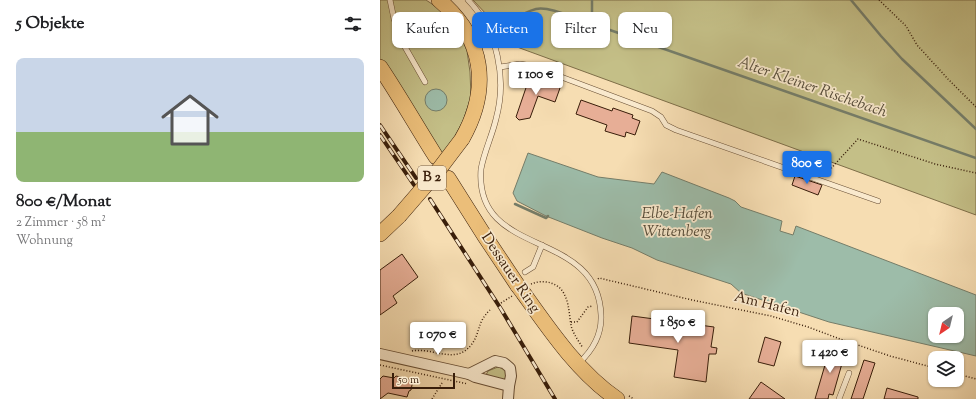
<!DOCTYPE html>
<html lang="de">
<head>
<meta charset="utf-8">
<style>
	:root { --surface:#fff; --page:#f2f2f2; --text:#202124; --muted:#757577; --line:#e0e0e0; --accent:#1a73e8 }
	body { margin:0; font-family:"Sorts Mill Goudy",serif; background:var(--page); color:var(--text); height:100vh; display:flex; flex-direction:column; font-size:15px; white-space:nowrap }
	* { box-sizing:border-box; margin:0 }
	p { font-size:13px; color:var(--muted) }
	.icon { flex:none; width:22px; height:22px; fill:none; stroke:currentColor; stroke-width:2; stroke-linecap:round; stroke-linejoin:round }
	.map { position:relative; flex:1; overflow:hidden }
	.sheet { display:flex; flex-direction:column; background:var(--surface); width:380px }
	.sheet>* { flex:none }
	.banner { position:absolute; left:12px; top:12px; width:380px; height:36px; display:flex; gap:8px }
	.needle { width:26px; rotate:215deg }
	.fabs { position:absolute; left:548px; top:307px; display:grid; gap:8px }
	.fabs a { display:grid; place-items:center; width:36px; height:36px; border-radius:8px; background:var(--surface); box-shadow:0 1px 3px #0004; font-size:20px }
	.scale { position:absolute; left:12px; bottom:10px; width:63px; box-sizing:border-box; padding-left:4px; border:2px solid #391e0a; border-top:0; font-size:11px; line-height:14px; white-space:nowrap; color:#391e0a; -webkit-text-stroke:3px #f9e9cd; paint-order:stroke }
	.price { position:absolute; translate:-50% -34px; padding:0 9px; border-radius:4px; background:#fff; color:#222; font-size:13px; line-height:26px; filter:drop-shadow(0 1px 2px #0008) }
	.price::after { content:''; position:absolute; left:50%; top:24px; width:12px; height:9px; margin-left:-6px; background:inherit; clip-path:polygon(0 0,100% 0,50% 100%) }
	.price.active { background:var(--accent); color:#fff }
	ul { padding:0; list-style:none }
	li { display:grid; align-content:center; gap:8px; height:212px; padding:0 16px }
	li+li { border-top:1px solid var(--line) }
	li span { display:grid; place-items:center; height:124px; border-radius:8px; color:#555 }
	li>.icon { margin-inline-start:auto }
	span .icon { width:72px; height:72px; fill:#fffc; stroke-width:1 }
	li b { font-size:17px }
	h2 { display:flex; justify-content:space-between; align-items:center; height:48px; padding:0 16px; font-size:17px }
	.chip { padding:0 14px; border-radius:8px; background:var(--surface); box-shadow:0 1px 3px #0004; font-size:14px; line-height:36px }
	.chip.active { background:var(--accent); color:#fff }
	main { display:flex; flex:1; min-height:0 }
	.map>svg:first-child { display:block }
	.green { fill:#c4bf87; stroke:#7e6e48 }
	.water { fill:#9dbca9; stroke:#757d69; fill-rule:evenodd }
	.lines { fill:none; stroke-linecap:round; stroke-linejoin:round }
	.stream { stroke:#757d69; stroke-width:2.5 }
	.building { fill:#e7ae96; stroke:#391e0a }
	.service-casing { stroke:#684e34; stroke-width:6 }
	.minor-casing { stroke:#684e34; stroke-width:12 }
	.primary-casing { stroke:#391e0a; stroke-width:16 }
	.path { stroke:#391e0a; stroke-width:1.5; stroke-dasharray:1 2; stroke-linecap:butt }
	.service { stroke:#f9e9cd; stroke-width:5 }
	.minor { stroke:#f9e9cd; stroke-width:10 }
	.primary { stroke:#ebbe79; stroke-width:15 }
	.rail-casing { stroke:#391e0a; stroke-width:4 }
	.rail { stroke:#f9e9cd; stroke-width:2.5; stroke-dasharray:8; stroke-linecap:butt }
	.primary-bridge-casing { stroke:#391e0a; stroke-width:16; stroke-linecap:butt }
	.primary-bridge { stroke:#ebbe79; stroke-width:15 }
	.labels { text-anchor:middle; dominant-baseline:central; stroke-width:3.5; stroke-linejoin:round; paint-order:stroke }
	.shield { fill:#f9e9cd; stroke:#735b44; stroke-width:1 }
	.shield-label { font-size:14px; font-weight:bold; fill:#391e0a }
	.street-label { font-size:15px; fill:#391e0a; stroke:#f9e9cd }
	.water-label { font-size:16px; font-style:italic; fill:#574d3a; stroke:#f9e9cd }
</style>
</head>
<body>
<main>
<section class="sheet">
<h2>5 Objekte<svg class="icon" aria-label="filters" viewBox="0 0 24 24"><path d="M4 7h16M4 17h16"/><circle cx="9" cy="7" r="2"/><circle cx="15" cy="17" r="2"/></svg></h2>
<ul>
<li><span style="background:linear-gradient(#c9d6e8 60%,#8fb573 0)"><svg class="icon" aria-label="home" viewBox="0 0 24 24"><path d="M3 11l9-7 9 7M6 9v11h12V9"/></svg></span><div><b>800 €/Monat</b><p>2 Zimmer · 58 m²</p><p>Wohnung</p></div></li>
</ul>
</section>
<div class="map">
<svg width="596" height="399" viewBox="0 0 596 399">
	<rect width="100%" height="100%" fill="#f6ddb2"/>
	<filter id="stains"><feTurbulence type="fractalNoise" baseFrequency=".005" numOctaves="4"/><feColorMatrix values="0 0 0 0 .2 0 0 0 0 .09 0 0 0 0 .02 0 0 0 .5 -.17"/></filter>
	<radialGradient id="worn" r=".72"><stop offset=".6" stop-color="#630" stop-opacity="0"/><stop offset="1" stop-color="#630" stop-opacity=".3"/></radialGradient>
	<g class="green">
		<polygon points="0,0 46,0 61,10 76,25 87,51 90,72 91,97 83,121 76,134 77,137 64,157 0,60"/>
		<polygon points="93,0 596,0 596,215 137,47"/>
		<polygon points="118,367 124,369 128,374 127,379 123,381 106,375 108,371"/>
	</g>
	<g class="water">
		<circle cx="56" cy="100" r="11"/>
		<path d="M148,153l70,24 56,7 8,-12 67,26 6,3 6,6 41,14 -2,10 13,4 3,-9 180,69v61l-147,-34 -88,-29 -10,-9 -74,-24 -25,-12 -30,-10 -56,-22 -29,-15 -4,-8zM555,314h22v22h-22z"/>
	</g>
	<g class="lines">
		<g class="stream">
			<polyline points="471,0 501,36 522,59 596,129"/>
			<polyline points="208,22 212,13 212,0"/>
			<path d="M125,25c10,-6 19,-13 31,-16 13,-3 38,9 51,13l389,136"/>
			<polyline points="135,204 166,218 168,216"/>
		</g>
	</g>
	<g class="building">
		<polygon points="150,76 180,88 175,102 158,96 150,118 139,120 136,117"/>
		<polygon points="201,100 232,111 233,108 253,115 252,118 260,121 255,135 246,132 245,137 225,131 227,125 196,114"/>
		<polygon points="415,176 442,185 438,195 412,185"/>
		<polygon points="22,254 38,277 13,296 17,303 0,315 0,270"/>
		<polygon points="252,316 334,327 331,347 337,348 336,354 329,354 326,382 294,377 298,350 249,343"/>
		<polygon points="385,337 401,342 394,366 378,362"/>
		<polygon points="450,348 465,353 453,395 449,394 448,399 435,399"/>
		<polygon points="484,360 495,363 483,399 471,399"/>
		<polygon points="3,376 14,378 16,376 33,380 31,390 29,391 27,397 8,393 0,399 0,379"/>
		<polygon points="381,382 405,399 369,399"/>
		<polygon points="507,388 538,397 538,399 504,399"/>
	</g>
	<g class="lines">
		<defs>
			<g id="service">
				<polyline points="10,0 14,19 25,47 45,82"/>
				<path d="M88,0c30,31 39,79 28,119 -4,17 -12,33 -15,50 -7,91 117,58 120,146 1,20 -8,35 -22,48"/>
				<polyline points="20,35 39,27"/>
				<polyline points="120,67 140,64 152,66 272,111 281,117 286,125 296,130 498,201"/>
				<polyline points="145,272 153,267 162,245"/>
				<polyline points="459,399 469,373"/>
			</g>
			<g id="minor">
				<polyline points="0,354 89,374"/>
				<polygon points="115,361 124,363 130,368 131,376 129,386 95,377 89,374"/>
				<polyline points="128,399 129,386"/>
			</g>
			<g id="primary">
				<path d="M59,0c45,38 52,88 23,139"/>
				<path d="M0,67c20,30 37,60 56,90"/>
				<polyline points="68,178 104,235 138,286"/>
				<polyline points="0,234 19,216"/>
				<path d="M144,294c27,38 55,79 93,105"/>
			</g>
		</defs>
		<use href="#service" class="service-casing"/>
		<use href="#minor" class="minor-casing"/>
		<use href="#primary" class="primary-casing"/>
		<g class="path">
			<polyline points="499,0 526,26 537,45 568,79 596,107"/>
			<polyline points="445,175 478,139 555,164 596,173"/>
			<polyline points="218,279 219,278 312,300 391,316 428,327 460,339 510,356 555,368"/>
			<path d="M151,284c12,-5 29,-2 34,12 5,10 4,23 7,33 3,7 7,13 11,19"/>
			<polyline points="121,303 132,296"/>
			<polyline points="191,322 197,322 208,307 212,306"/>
			<path d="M32,351c20,-4 44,14 59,-6 10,-12 5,-22 19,-35"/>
			<polyline points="0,365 88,384"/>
			<polyline points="577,374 596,379"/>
			<polyline points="249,396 254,399"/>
			<polyline points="52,399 62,383"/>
		</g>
		<use href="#service" class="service"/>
		<use href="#minor" class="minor"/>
		<use href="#primary" class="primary"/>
		<defs>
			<g id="rail">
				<polyline points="0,125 36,178"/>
				<polyline points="0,135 34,185"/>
				<polyline points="50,199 121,309 175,399"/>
			</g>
		</defs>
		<use href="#rail" class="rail-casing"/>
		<use href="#rail" class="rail"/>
		<defs>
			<g id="primary-bridge">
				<polyline points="19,216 57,172 82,139"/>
				<polyline points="138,286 144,294"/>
			</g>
		</defs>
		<use href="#primary-bridge" class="primary-bridge-casing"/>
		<use href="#primary-bridge" class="primary-bridge"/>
	</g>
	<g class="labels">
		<rect class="shield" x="38" y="166" width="28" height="24" rx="3"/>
		<g class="shield-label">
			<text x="52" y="178">B 2</text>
		</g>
		<g class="street-label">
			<text transform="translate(130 273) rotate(56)">Dessauer Ring</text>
			<text transform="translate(387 305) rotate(14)">Am Hafen</text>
		</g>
		<g class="water-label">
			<text transform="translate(432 88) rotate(19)">Alter Kleiner Rischebach</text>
			<text x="297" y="214">Elbe-Hafen<tspan x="297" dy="18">Wittenberg</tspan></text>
		</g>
	</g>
	<rect width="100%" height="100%" filter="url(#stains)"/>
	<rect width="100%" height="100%" fill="url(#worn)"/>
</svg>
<div class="fabs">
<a><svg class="needle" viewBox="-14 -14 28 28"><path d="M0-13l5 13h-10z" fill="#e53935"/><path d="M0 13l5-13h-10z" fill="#757577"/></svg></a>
<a><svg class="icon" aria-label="layers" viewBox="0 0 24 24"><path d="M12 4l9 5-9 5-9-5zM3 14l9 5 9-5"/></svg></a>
</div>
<div class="scale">50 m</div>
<b class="price" style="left:156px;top:96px">1 100 €</b>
<b class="price active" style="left:427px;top:185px">800 €</b>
<b class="price" style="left:298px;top:344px">1 850 €</b>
<b class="price" style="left:58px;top:356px">1 070 €</b>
<b class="price" style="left:450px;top:374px">1 420 €</b>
<div class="banner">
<a class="chip">Kaufen</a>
<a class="chip active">Mieten</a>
<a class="chip">Filter</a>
<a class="chip">Neu</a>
</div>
</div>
</main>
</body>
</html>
